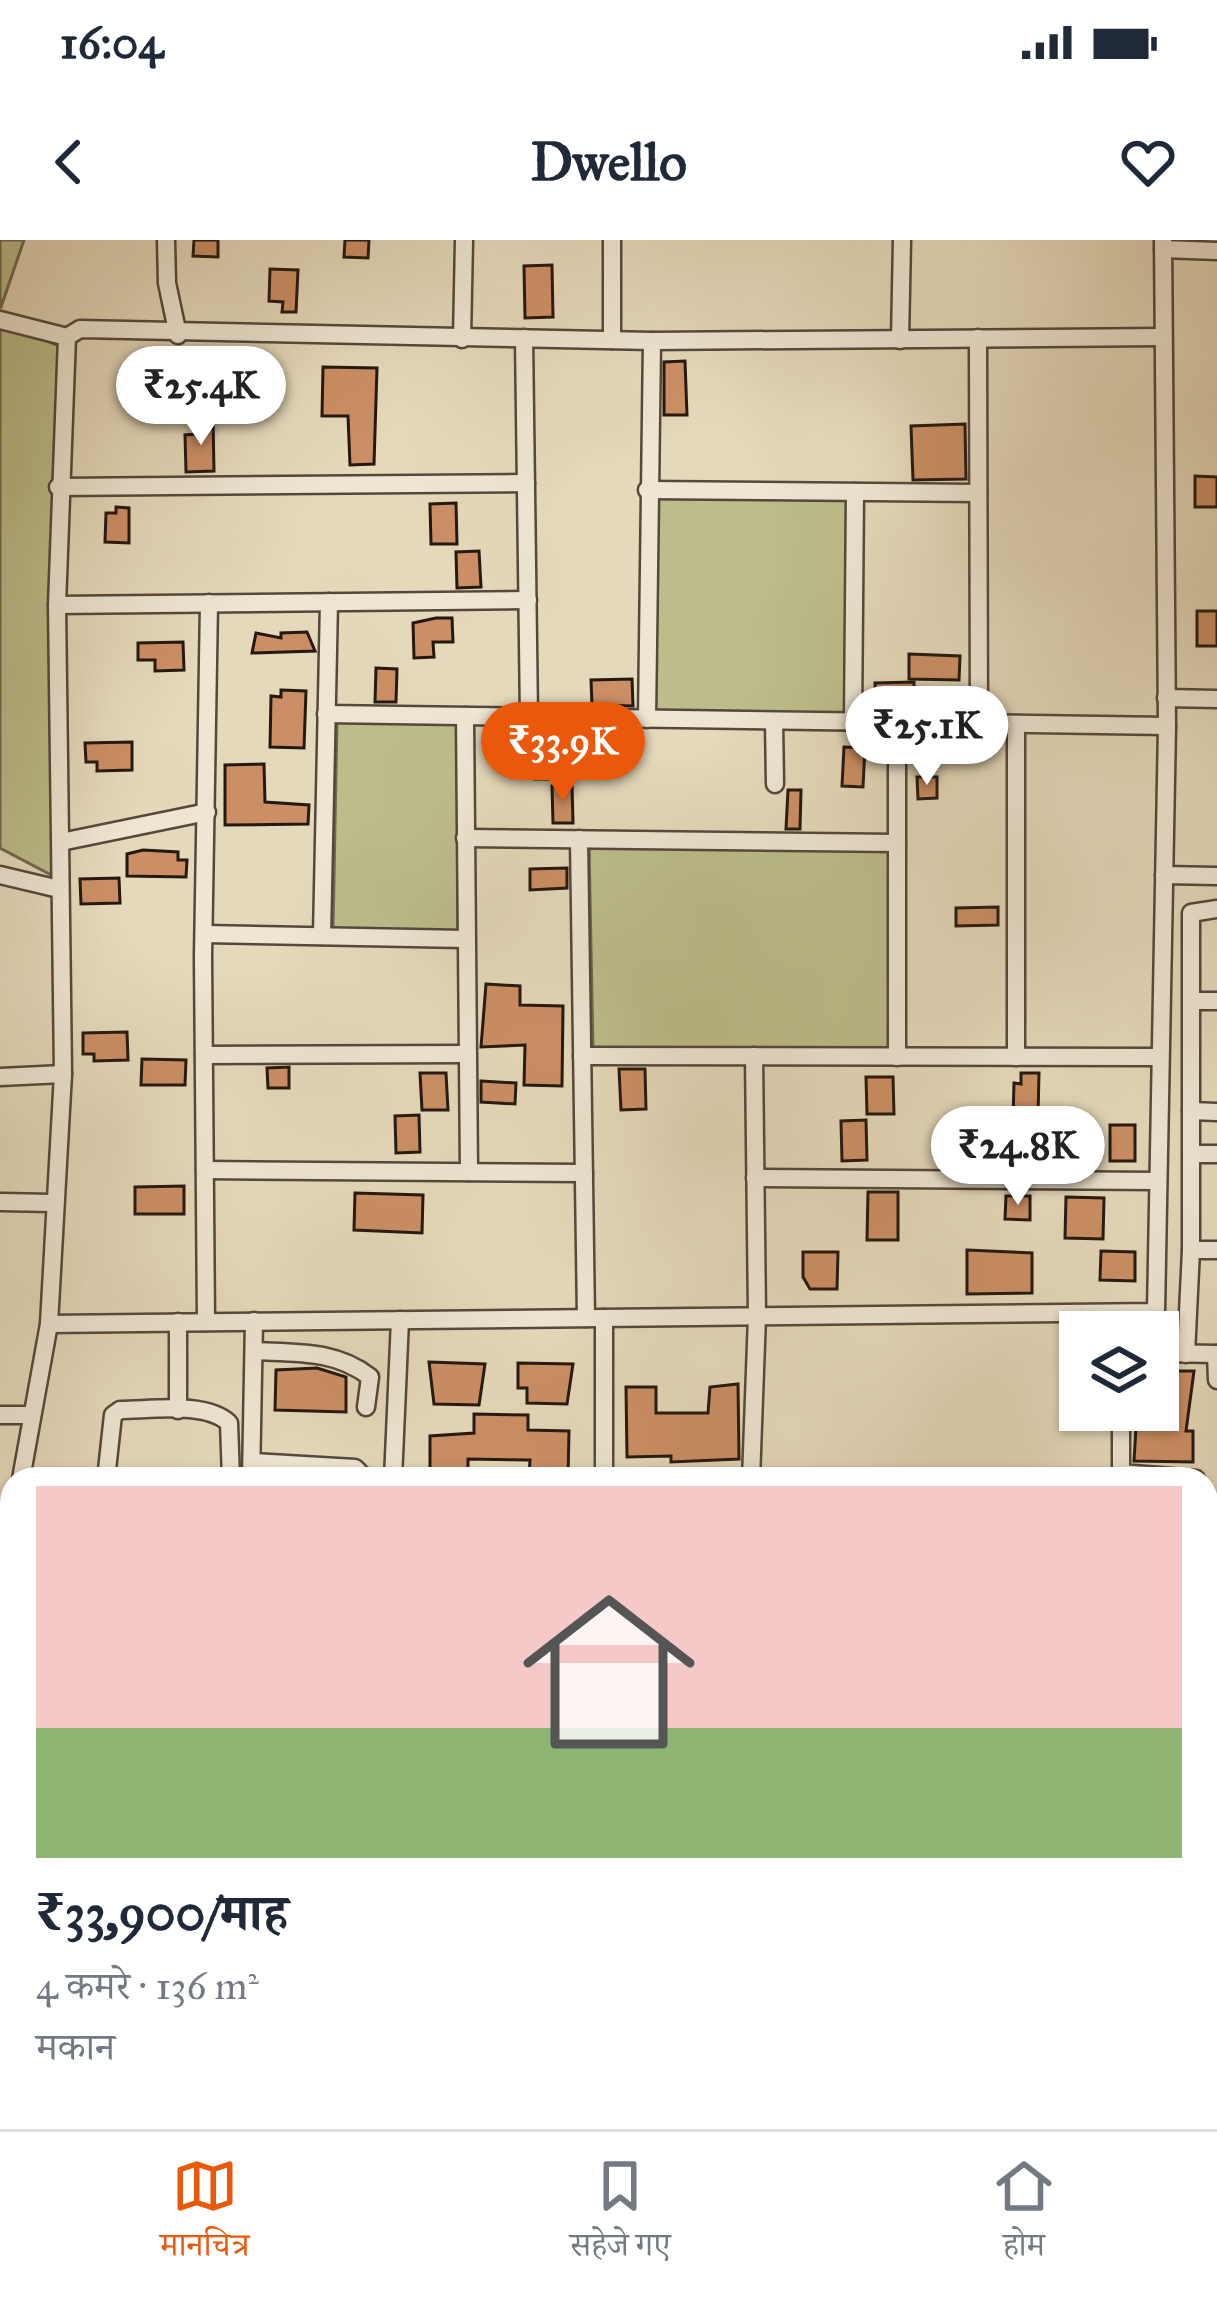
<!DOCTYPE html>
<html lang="hi">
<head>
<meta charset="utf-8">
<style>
	:root { --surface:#fff; --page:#f2f2f3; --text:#1f2937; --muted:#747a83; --line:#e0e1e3; --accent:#ea580c }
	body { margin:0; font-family:"IM FELL Great Primer","Noto Serif Devanagari",serif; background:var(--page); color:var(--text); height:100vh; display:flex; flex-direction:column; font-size:45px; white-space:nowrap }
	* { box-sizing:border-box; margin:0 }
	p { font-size:39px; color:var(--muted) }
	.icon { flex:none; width:66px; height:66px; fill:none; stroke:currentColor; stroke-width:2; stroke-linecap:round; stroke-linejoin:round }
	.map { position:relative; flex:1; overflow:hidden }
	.panel { position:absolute; left:0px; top:1227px; width:1218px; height:663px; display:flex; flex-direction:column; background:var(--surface); border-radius:36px 36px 0 0; box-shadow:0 3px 9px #0004 }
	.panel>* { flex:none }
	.buttons { position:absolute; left:1059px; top:1071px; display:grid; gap:24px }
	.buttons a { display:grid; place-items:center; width:120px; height:120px; border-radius:0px; background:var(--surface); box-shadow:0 3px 9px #0004; font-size:60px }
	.price { position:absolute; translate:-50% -102px; padding:0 27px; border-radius:42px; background:#fff; color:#222; font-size:39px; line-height:78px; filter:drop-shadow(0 3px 6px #0008) }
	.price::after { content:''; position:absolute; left:50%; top:72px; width:36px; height:27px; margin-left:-18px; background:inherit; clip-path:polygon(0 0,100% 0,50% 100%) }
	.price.on { background:var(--accent); color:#fff }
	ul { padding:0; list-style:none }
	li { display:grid; align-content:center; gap:24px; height:636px; padding:0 36px }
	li+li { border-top:3px solid var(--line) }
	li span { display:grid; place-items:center; height:372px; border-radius:0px; color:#555 }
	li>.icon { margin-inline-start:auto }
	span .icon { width:216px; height:216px; fill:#fffc; stroke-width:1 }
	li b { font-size:51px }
	.status { display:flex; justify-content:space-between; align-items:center; height:84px; padding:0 60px; background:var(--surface); direction:ltr }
	.status svg { height:33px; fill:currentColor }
	header { display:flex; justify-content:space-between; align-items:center; height:156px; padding:0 36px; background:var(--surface); font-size:54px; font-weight:700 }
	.menu { display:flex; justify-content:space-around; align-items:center; height:168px; border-top:3px solid var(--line); background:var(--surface); font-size:33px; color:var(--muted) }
	.menu a { display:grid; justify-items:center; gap:6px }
	.menu .on { color:var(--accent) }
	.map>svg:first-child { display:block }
	.green { fill:#bcbd8b; stroke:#706a4e; stroke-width:3 }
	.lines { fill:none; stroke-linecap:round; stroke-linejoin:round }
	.stream { stroke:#697971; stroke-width:4.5 }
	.building { fill:#cc8f65; stroke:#251810; stroke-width:3 }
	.minor-casing { stroke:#55483b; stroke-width:21 }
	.major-casing { stroke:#251810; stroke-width:26 }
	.minor { stroke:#eee6d3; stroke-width:16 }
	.major { stroke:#e2bc7e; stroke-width:21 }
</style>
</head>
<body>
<div class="status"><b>16:04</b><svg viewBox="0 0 49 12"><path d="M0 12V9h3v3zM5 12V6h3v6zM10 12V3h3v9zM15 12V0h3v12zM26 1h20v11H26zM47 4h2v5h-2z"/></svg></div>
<header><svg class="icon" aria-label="back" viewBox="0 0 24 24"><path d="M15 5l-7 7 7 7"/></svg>Dwello<svg class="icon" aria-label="heart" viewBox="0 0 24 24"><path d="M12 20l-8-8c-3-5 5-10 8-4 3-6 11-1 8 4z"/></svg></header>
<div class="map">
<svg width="1217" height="1889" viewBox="0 0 1217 1889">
	<rect width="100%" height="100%" fill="#e5d9bb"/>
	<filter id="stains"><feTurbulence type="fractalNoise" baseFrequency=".00167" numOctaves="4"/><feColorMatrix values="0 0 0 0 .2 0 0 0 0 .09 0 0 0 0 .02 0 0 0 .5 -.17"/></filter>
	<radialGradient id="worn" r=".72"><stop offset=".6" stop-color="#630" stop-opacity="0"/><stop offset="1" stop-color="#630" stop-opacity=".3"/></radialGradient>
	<g class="green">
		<polygon points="0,0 24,0 1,67 0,66"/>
		<polygon points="0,81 64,108 57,638 0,608"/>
		<polygon points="653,256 849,259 849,476 653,473"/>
		<polygon points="337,480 457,482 458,693 333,691"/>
		<polygon points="589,604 890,609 890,810 593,811"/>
	</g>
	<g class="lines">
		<g class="stream">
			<polyline points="0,1853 12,1856"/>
			<polyline points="99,1878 195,1889"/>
			<polyline points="324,1889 346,1886"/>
		</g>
	</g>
	<g class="building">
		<polygon points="194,0 218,0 218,17 193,16"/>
		<polygon points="345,0 369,0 368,18 344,17"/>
		<polygon points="552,25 553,77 525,78 524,26"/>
		<polygon points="270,29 298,30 296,72 282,72 283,62 269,61"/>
		<polygon points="685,121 687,175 664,175 664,122"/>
		<polygon points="323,127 377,128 374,224 350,225 348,176 322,176"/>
		<polygon points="198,178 213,178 214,231 186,232 185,195 198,194"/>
		<polygon points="965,184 966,239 913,240 911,186"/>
		<polygon points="1195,236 1217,237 1217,267 1195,267"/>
		<polygon points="456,263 457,304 431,304 430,264"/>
		<polygon points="116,267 129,268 129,303 105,302 106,273 116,273"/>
		<polygon points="479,311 481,347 457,348 456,312"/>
		<rect x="1197" y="371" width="20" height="35"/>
		<polygon points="436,378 452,378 453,402 433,402 434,417 414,418 413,383"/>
		<polygon points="307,392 315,411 252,413 256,393 281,398 281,393"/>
		<polygon points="183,402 184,430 155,431 155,420 138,420 138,403"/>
		<polygon points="909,414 960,416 959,440 909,439"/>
		<polygon points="376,428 397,429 396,462 375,462"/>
		<polygon points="632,439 633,466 592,465 591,440"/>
		<polygon points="914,442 914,470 876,469 875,443"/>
		<polygon points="281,450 306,451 304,508 270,507 271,456 281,457"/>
		<polygon points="593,500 613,501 612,537 592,536"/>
		<polygon points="132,502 132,530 97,531 97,522 86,522 85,503"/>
		<polygon points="553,502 554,539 535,539 533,503"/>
		<polygon points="844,507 865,508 863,547 842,546"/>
		<polygon points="264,524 265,562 309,565 308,584 225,585 225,525"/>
		<polygon points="917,537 937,537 937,558 918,559"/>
		<polygon points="572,545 573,583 553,583 552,546"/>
		<polygon points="788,550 801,550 800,589 786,589"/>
		<polygon points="143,610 178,612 178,620 187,620 186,637 127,636 127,614"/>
		<polygon points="567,628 567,648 530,650 530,629"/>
		<polygon points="119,638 120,663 81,664 80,639"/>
		<polygon points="998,667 998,685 956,686 956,668"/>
		<polygon points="486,744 520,746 520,765 563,766 562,846 524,845 525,805 481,807"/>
		<polygon points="127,792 128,820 94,821 94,814 83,814 83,793"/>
		<polygon points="142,819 186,820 185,845 141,845"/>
		<polygon points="289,827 289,848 268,848 267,828"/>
		<polygon points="619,829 645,829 646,869 621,870"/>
		<polygon points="420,833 446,833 448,870 422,870"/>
		<polygon points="1021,833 1039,833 1037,920 987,919 987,880 1013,880 1014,843 1021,844"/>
		<polygon points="866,837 893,837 894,874 867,874"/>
		<polygon points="481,841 516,843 515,864 481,862"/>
		<polygon points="419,875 420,912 396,913 395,876"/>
		<polygon points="866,880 867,920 842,921 841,881"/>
		<rect x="1110" y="885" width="25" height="36"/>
		<polygon points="184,946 184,974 135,974 135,947"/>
		<polygon points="868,952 898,952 898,1000 867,1000"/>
		<polygon points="355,953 423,955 422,993 354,990"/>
		<polygon points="1006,956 1030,956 1030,980 1005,979"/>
		<polygon points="1066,957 1104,958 1103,999 1065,998"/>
		<polygon points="967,1010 1032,1013 1032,1053 967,1054"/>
		<polygon points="1101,1011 1135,1012 1135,1041 1100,1040"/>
		<polygon points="803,1012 838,1012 837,1049 810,1049 803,1037"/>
		<polygon points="429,1122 485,1124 479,1165 434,1164"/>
		<polygon points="518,1123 573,1124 567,1164 527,1163 527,1148 518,1148"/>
		<polygon points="317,1128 346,1137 346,1172 275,1170 276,1130"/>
		<polygon points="1172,1131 1194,1131 1186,1191 1193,1191 1193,1222 1134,1221 1137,1170 1158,1170 1158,1145 1172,1146"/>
		<polygon points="738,1144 739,1219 671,1222 671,1216 627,1217 626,1147 656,1147 656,1173 708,1173 710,1147"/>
		<polygon points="474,1174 528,1175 528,1190 569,1191 568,1239 529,1237 530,1220 468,1219 468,1239 430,1239 430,1196 474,1193"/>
	</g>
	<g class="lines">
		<defs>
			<g id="minor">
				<polyline points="166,0 167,43 178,95"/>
				<polyline points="1163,9 1217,11"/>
				<polyline points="0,80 67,97"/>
				<polyline points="524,98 529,477"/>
				<polyline points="978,98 979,484"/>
				<polyline points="462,99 464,0"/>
				<polyline points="612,100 612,0"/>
				<polyline points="900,100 902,0"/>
				<polyline points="58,247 526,243"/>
				<polyline points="647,250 978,253"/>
				<polyline points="57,365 528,360"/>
				<polyline points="1166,458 1217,459"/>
				<polyline points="326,474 1167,486"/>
				<polyline points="465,476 469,932"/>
				<polyline points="647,479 652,101"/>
				<polyline points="774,481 775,544"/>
				<polyline points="853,482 855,252"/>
				<polyline points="1016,484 1016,817"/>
				<polyline points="465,598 897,603"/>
				<polyline points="579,599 586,1078"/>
				<polyline points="61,602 207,572"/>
				<polyline points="0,635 59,649"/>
				<polyline points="1164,635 1217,636"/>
				<polyline points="1217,669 1191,673 1191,1010 1217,1010"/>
				<polyline points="205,694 465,699"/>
				<polyline points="322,696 329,362"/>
				<polyline points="1192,761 1217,761"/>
				<polyline points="204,815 467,814"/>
				<polyline points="582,816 1160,817"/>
				<polyline points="897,817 897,482"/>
				<polyline points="0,837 63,834"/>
				<polyline points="1191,871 1217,872"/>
				<polyline points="1192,914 1217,914"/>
				<polyline points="205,930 584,933"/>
				<polyline points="755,938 1158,941"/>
				<polyline points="0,962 53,963"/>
				<polyline points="206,1082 203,717 209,363"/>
				<polyline points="49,1084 1156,1072 1167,486 1163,0"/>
				<path d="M255,1111c41,2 81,-1 115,26l-4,30"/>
				<polyline points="1158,1113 1217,1114"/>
				<polyline points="1186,1114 1191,1010"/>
				<polyline points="1216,1114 1217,1140"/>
				<polyline points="178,1170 178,1082"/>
				<polyline points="1121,1170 1121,1233 1196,1239"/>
				<polyline points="0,1175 30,1175"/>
				<polyline points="252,1222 355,1228 366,1239"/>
				<polyline points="21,1239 49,1084 63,834 57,365 67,97 80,89 652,101 1162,97"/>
				<path d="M106,1239l7,-64 7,-5c30,0 86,-9 109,13l2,56"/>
				<polyline points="251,1239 254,1081"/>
				<polyline points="393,1239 400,1080"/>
				<polyline points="604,1239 604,1078"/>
				<polyline points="751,1239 757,1076 754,816"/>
				<polyline points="1206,1329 1217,1320"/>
				<polyline points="0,1388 12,1302"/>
				<polyline points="1206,1431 1217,1443"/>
				<polyline points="0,1485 12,1490"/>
				<polyline points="1206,1521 1217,1504"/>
				<polyline points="12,1545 12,1572"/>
				<polyline points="1206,1569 1217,1582"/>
				<polyline points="0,1588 12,1592"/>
				<polyline points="1206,1619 1210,1614 1217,1620"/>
				<polyline points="1206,1690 1217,1676"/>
				<polyline points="1206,1758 1217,1738"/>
				<polyline points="0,1799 12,1757"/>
				<polyline points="0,1823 12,1823"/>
				<polyline points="922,1878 936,1889"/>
				<polyline points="1163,1878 1165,1889"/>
				<polyline points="1194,1878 1197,1889"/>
				<polyline points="1046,1884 1079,1889"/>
				<polyline points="33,1889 36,1878"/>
			</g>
			<polyline id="major" points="0,1885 17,1889"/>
		</defs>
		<use href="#minor" class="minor-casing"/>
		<use href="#major" class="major-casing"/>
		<use href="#minor" class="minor"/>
		<use href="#major" class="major"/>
	</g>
	<rect width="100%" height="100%" filter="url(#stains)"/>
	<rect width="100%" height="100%" fill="url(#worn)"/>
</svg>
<div class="buttons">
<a><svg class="icon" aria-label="layers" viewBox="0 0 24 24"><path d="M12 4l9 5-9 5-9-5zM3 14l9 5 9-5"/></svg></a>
</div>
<b class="price" style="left:201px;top:208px">₹25.4K</b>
<b class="price" style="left:927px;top:548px">₹25.1K</b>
<b class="price on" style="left:563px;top:564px">₹33.9K</b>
<b class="price" style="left:1018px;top:968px">₹24.8K</b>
<section class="panel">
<ul>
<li><span style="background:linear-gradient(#f6c9c9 65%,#8fb573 0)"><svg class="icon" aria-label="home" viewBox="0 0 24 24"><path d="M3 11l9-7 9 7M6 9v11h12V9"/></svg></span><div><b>₹33,900/माह</b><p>4 कमरे · 136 m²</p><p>मकान</p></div></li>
</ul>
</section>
</div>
<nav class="menu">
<a class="on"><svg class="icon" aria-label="map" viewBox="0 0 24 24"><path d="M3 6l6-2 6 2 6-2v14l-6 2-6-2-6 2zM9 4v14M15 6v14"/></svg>मानचित्र</a>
<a><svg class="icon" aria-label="saved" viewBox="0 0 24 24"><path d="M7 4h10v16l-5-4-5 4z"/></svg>सहेजे गए</a>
<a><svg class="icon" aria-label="home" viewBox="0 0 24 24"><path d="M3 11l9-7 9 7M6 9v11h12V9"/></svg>होम</a>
</nav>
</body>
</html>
